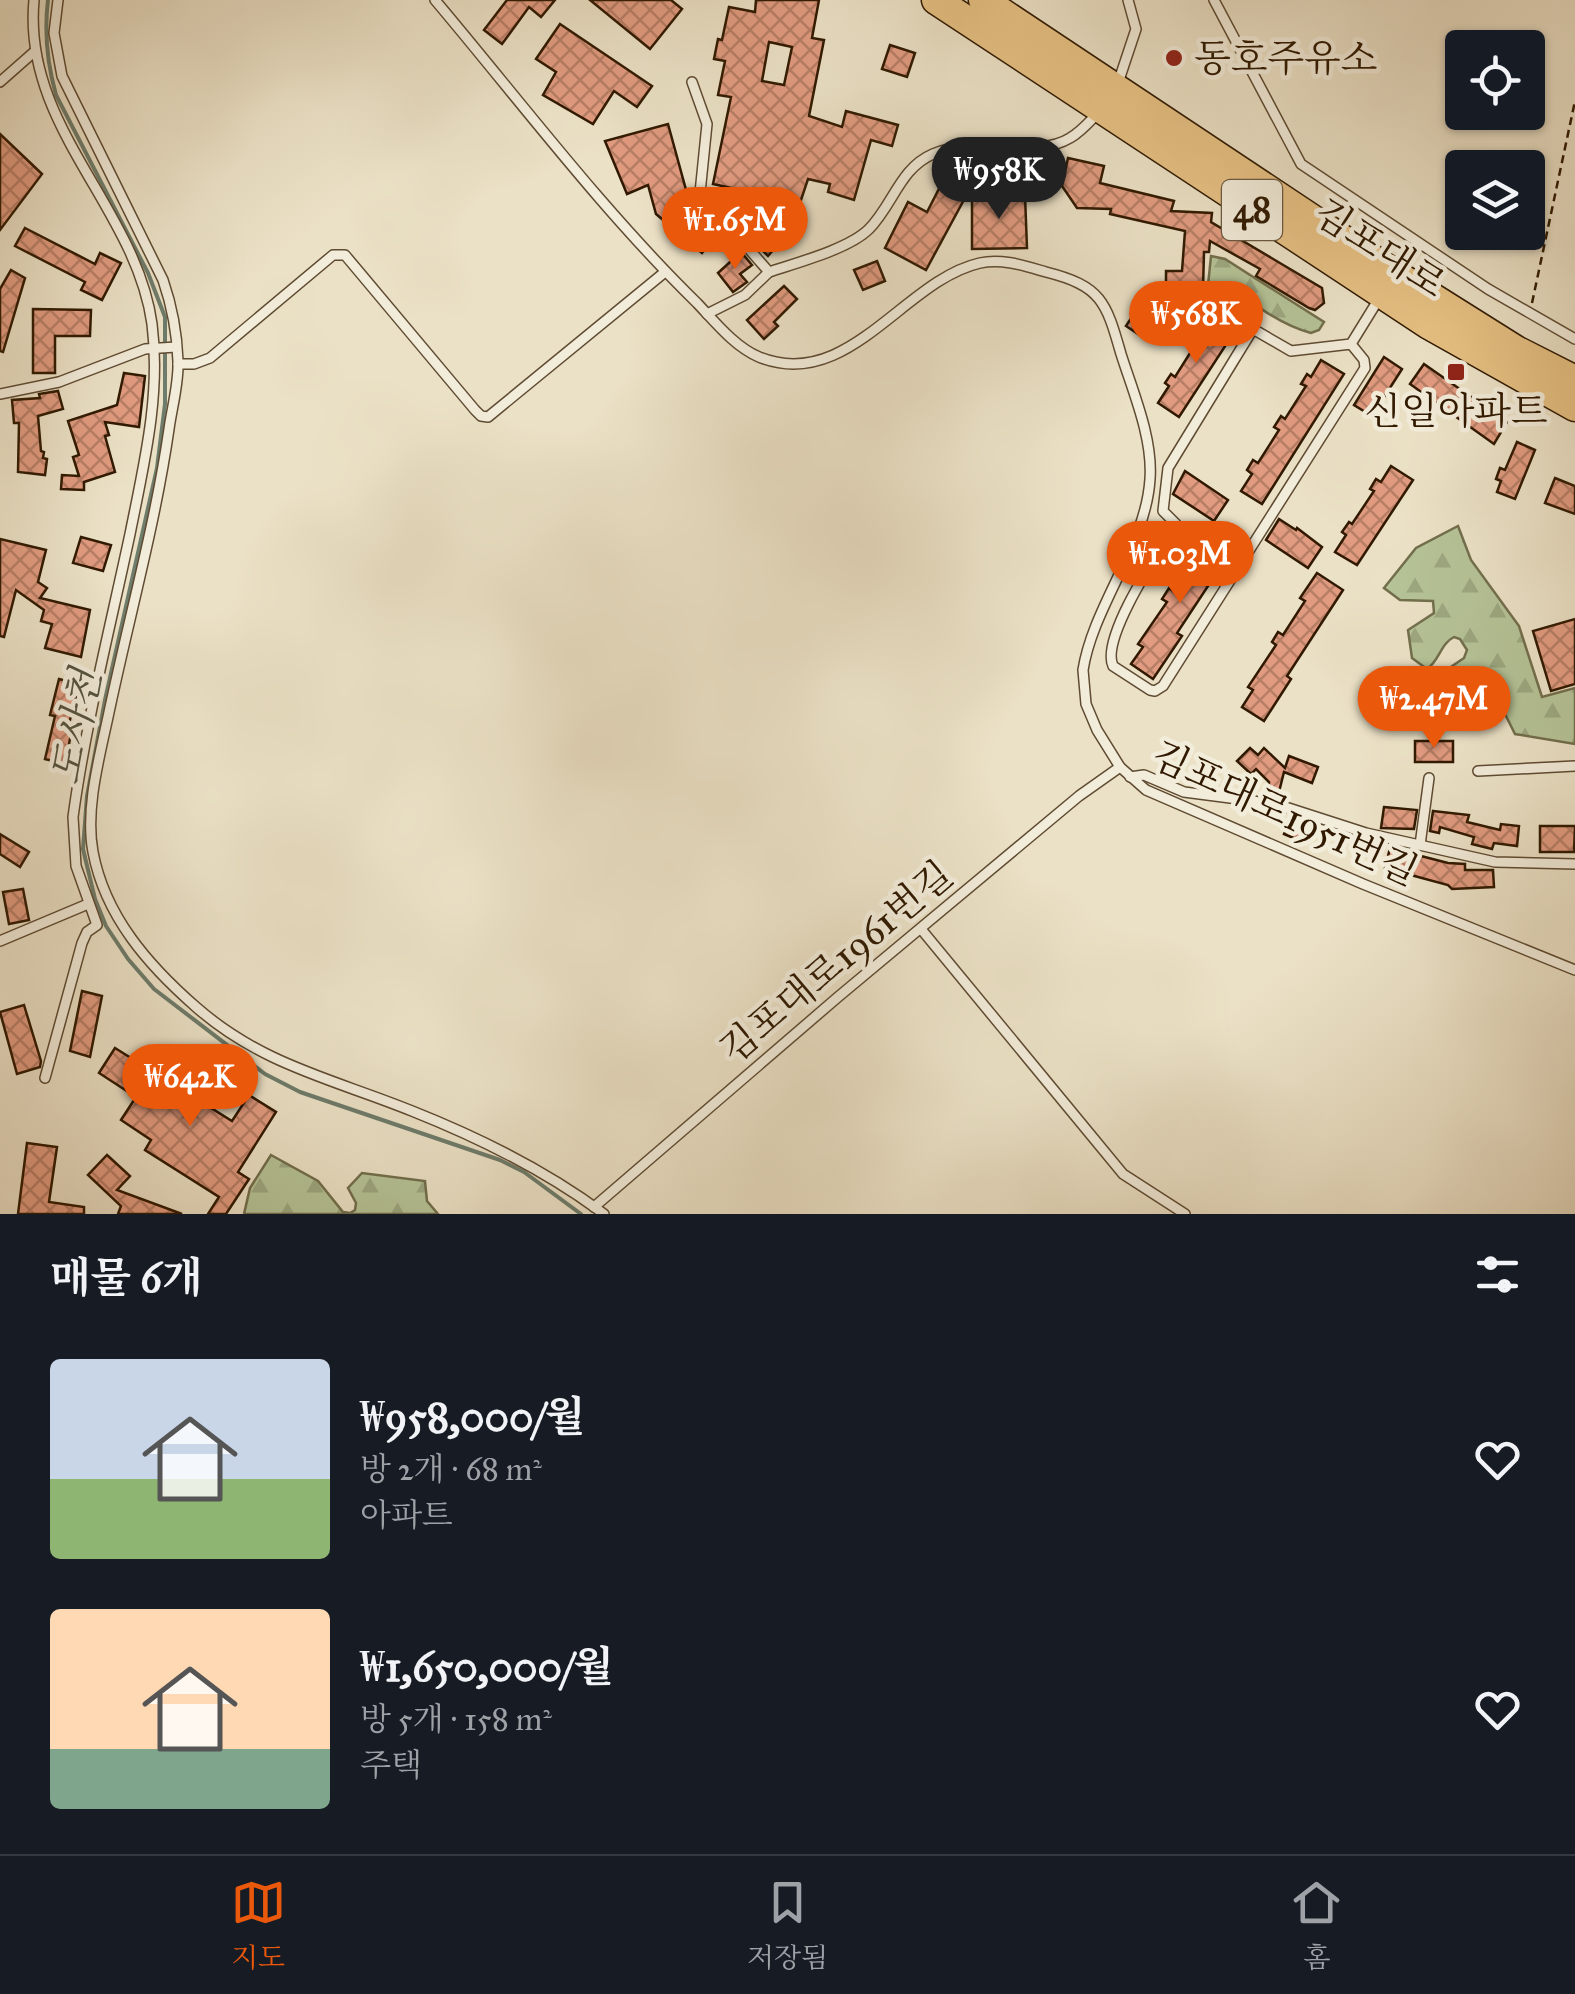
<!DOCTYPE html>
<html lang="ko">
<head>
<meta charset="utf-8">
<style>
	:root { --surface:#171b24; --page:#242831; --text:#f1f3f6; --muted:#9ea1a6; --line:#363941; --accent:#ea580c }
	body { margin:0; font-family:"IM FELL Great Primer","Noto Serif KR",serif; background:var(--page); color:var(--text); height:100vh; display:flex; flex-direction:column; font-size:38px; white-space:nowrap }
	* { box-sizing:border-box; margin:0 }
	p { font-size:32px; color:var(--muted) }
	.icon { flex:none; width:55px; height:55px; fill:none; stroke:currentColor; stroke-width:2; stroke-linecap:round; stroke-linejoin:round }
	.map { position:relative; height:1214px; overflow:hidden }
	.sheet { display:flex; flex-direction:column; background:var(--surface); flex:1 }
	.sheet>* { flex:none }
	.controls { position:absolute; left:1445px; top:30px; display:grid; gap:20px }
	.controls a { display:grid; place-items:center; width:100px; height:100px; border-radius:10px; background:var(--surface); box-shadow:0 2px 8px #0004; font-size:50px }
	.price { position:absolute; translate:-50% -85px; padding:0 22px; border-radius:35px; background:var(--accent); color:#fff; font-size:32px; line-height:65px; filter:drop-shadow(0 2px 5px #0008) }
	.price::after { content:''; position:absolute; left:50%; top:60px; width:30px; height:22px; margin-left:-15px; background:inherit; clip-path:polygon(0 0,100% 0,50% 100%) }
	.price.selected { background:#222; color:#fff }
	ul { padding:0; list-style:none }
	li { display:flex; align-items:center; gap:30px; height:250px; padding:0 50px }
	li span { display:grid; place-items:center; flex:none; width:280px; height:200px; border-radius:10px; color:#555 }
	li>.icon { margin-inline-start:auto }
	span .icon { width:120px; height:120px; fill:#fffc; stroke-width:1 }
	li b { font-size:42px }
	h2 { display:flex; justify-content:space-between; align-items:center; height:120px; padding:0 50px; font-size:42px }
	.menu { display:flex; justify-content:space-around; align-items:center; height:140px; border-top:2px solid var(--line); background:var(--surface); font-size:28px; color:var(--muted) }
	.menu a { display:grid; justify-items:center; gap:5px }
	.menu .selected { color:var(--accent) }
	.map>svg:first-child { display:block }
	.forest { fill:url(#forest-firs); stroke:#726e4c; stroke-width:2.5 }
	.lines { fill:none; stroke-linecap:round; stroke-linejoin:round }
	.stream { stroke:#6e7c6b; stroke-width:4 }
	.building { fill:url(#building-cross-hatch); stroke:#301900; stroke-width:2.5; fill-rule:evenodd }
	.lane-casing { stroke:#5f4b32; stroke-width:12 }
	.primary-casing { stroke:#301900; stroke-width:31 }
	.path { stroke:#301900; stroke-width:2.5; stroke-dasharray:8 5; stroke-linecap:butt }
	.lane { stroke:#f2ecda; stroke-width:9 }
	.primary { stroke:#e6c083; stroke-width:28 }
	.poi-dot { fill:#8f2418; stroke:#f2ecda; stroke-width:4 }
	.labels { text-anchor:middle; dominant-baseline:central; stroke-width:9; stroke-linejoin:round; paint-order:stroke }
	.shield { fill:#f2ecda; stroke:#6a5841; stroke-width:2.5 }
	.shield-label { font-size:35px; font-weight:bold; fill:#301900 }
	.poi-label { font-size:38px; fill:#301900; stroke:#f2ecda; text-anchor:start }
	.street-label { font-size:38px; fill:#301900; stroke:#f2ecda }
	.water-label { font-size:40px; font-style:italic; fill:#54533f; stroke:#f2ecda }
</style>
</head>
<body>
<div class="map">
<svg width="1575" height="1214" viewBox="0 0 1575 1214">
	<defs>
		<pattern id="forest-firs" width="22" height="20" patternUnits="userSpaceOnUse" patternTransform="scale(2.5)"><rect width="22" height="20" fill="#b5c397"/><path d="M5 1l3.5 6h-7zM16 11l3.5 6h-7z" fill="#9ca780"/></pattern>
		<pattern id="building-cross-hatch" width="8" height="8" patternUnits="userSpaceOnUse" patternTransform="scale(2.5)"><rect width="8" height="8" fill="#e19b80"/><path d="M0 0l8 8M0 8l8-8" fill="none" stroke="#b77e66"/></pattern>
	</defs>
	<rect width="100%" height="100%" fill="#ebe1c6"/>
	<filter id="stains"><feTurbulence type="fractalNoise" baseFrequency=".002" numOctaves="4"/><feColorMatrix values="0 0 0 0 .2 0 0 0 0 .09 0 0 0 0 .02 0 0 0 .5 -.17"/></filter>
	<radialGradient id="worn" r=".72"><stop offset=".6" stop-color="#630" stop-opacity="0"/><stop offset="1" stop-color="#630" stop-opacity=".3"/></radialGradient>
	<g class="forest">
		<path d="M1211,256l14,3 99,63 -5,8 -8,3c-31,-8 -59,-30 -83,-49l-7,9 -14,2z"/>
		<path d="M1458,526l13,34 48,66 23,71 33,-9v56l-60,-10 -10,-20 -14,-13 3,-17 -6,-9 -10,1 -16,14 -13,-1 -4,-6v-12l19,-13 3,-8 -7,-11 -6,-2c-14,7 -14,23 -27,32l-15,-11 -4,-28 26,-17 -1,-12 -33,-1 -16,-12 32,-40z"/>
		<polygon points="271,1155 318,1181 343,1212 350,1213 355,1210 356,1203 348,1188 362,1173 425,1181 427,1201 438,1214 244,1214 250,1188"/>
	</g>
	<g class="lines">
		<path class="stream" d="M48,0c-4,33 -1,63 8,95l92,178 17,44v87l-8,64 -52,232 -18,96 -4,53 12,50 11,27 22,33 26,30 111,85 35,18 200,68 24,12 57,42"/>
	</g>
	<g class="building">
		<polygon points="507,0 555,0 541,17 529,7 502,44 484,30"/>
		<polygon points="590,0 671,0 682,9 650,49"/>
		<path d="M756,0h63l-7,38 12,2 -15,76 33,11 4,-16 52,14 -6,21 -21,-6 -17,60 -26,-8 2,-8 -22,-5 -9,27 -22,-7 -10,33 12,11 -11,13 -21,-21 15,-16 -23,-7 6,-21 -32,-7 18,-87 -13,-2 7,-34 -11,-2 4,-20 4,1 7,-33 26,5zM769,42l23,5 -8,38 -22,-4z"/>
		<polygon points="560,24 652,86 637,107 614,91 593,124 543,95 556,72 536,59"/>
		<polygon points="890,45 915,53 907,77 882,69"/>
		<polygon points="668,124 688,197 721,230 702,253 656,214 648,185 627,194 605,141"/>
		<polygon points="0,134 42,174 0,230"/>
		<polygon points="956,156 967,163 967,174 953,196 966,196 926,270 885,248 908,202 927,212 944,179 938,176 948,158"/>
		<polygon points="1068,158 1104,166 1100,183 1174,201 1171,211 1212,213 1211,222 1322,288 1324,303 1315,310 1309,308 1256,276 1260,269 1210,241 1209,252 1204,252 1203,290 1166,290 1166,271 1182,271 1185,231 1110,214 1111,209 1077,208 1062,186"/>
		<polygon points="1025,195 1027,248 972,249 972,196"/>
		<polygon points="25,228 95,264 100,253 121,263 102,300 81,290 85,282 15,246"/>
		<polygon points="741,252 752,265 740,274 747,282 733,292 718,273"/>
		<polygon points="877,261 885,281 863,290 854,270"/>
		<polygon points="11,270 25,278 3,352 0,351 0,289"/>
		<polygon points="784,286 797,299 774,322 778,326 764,339 747,320"/>
		<polygon points="1151,297 1164,305 1144,338 1126,326 1141,303 1145,306"/>
		<polygon points="33,309 91,310 90,336 55,336 55,373 33,373"/>
		<polygon points="1213,317 1235,331 1179,417 1158,403 1169,386 1165,383 1171,374 1175,377 1197,342 1193,339 1199,329 1203,332"/>
		<polygon points="1384,357 1402,369 1372,416 1354,405"/>
		<polygon points="1321,360 1344,374 1262,504 1241,491 1252,474 1247,470 1253,460 1258,463 1279,430 1274,427 1281,416 1285,419 1306,386 1301,384 1307,374 1311,377"/>
		<polygon points="1424,364 1507,422 1494,444 1410,384"/>
		<polygon points="124,373 145,376 139,427 105,422 109,435 105,436 115,472 84,482 84,490 61,489 62,475 79,476 73,457 79,455 68,421 117,405"/>
		<polygon points="58,391 63,409 38,416 41,451 44,452 43,458 47,459 45,475 18,472 19,423 14,423 12,400 40,398 39,394"/>
		<polygon points="1517,442 1535,450 1515,499 1497,492 1501,481 1496,479 1500,468 1505,470"/>
		<polygon points="1391,466 1413,480 1357,565 1335,552 1346,535 1342,532 1349,522 1352,524 1374,491 1370,489 1376,479 1381,482"/>
		<polygon points="1185,471 1228,500 1214,521 1173,494"/>
		<polygon points="1555,478 1575,486 1575,514 1545,503"/>
		<polygon points="1279,519 1296,530 1297,528 1322,547 1308,568 1266,540"/>
		<polygon points="1211,533 1233,548 1177,633 1182,636 1153,679 1131,664 1143,647 1138,644 1167,602 1162,599 1169,588 1173,591 1194,560 1189,557 1196,546 1201,549"/>
		<polygon points="81,537 111,545 103,571 73,563"/>
		<polygon points="0,539 46,550 38,582 47,588 40,598 90,610 81,657 45,648 52,624 41,621 44,610 16,590 4,637 0,636"/>
		<polygon points="1317,573 1343,590 1287,676 1291,679 1264,721 1242,707 1253,690 1248,687 1276,645 1272,642 1278,632 1283,635 1305,601 1300,598"/>
		<polygon points="1575,619 1575,684 1551,691 1533,631"/>
		<polygon points="59,679 79,684 68,728 72,729 65,764 45,759 55,716 50,715"/>
		<rect x="1415" y="741" width="38" height="21"/>
		<polygon points="1250,748 1258,755 1264,748 1285,768 1289,756 1318,767 1312,783 1284,772 1278,796 1269,795 1269,782 1256,769 1251,774 1237,761"/>
		<polygon points="1384,807 1417,810 1414,829 1381,828"/>
		<polygon points="1433,811 1469,815 1467,822 1500,830 1501,824 1519,826 1517,846 1494,843 1492,849 1472,844 1474,837 1440,827 1439,833 1430,831"/>
		<polygon points="1291,817 1310,824 1303,842 1284,834"/>
		<polygon points="1540,826 1575,826 1574,852 1540,852"/>
		<polygon points="0,834 29,852 20,867 0,854"/>
		<polygon points="1390,848 1448,863 1465,864 1465,870 1493,870 1494,887 1452,889 1448,885 1385,868"/>
		<polygon points="23,889 29,920 9,924 3,892"/>
		<polygon points="82,991 102,996 90,1057 70,1051"/>
		<polygon points="24,1005 41,1061 40,1067 17,1074 0,1012"/>
		<polygon points="115,1048 232,1121 249,1095 276,1112 238,1172 249,1179 226,1214 208,1214 219,1197 145,1150 151,1140 121,1120 136,1097 99,1073"/>
		<polygon points="27,1143 57,1147 49,1202 84,1207 84,1214 18,1214"/>
		<polygon points="107,1155 130,1176 117,1190 182,1214 118,1214 121,1206 88,1175"/>
	</g>
	<g class="lines">
		<defs>
			<g id="lane">
				<path d="M34,0c-12,127 102,207 118,324 9,71 -8,140 -22,210 -20,94 -44,188 -57,283l3,49 21,59 -10,7 -5,11 -37,135"/>
				<path d="M58,0l-4,33 8,43 101,204c9,26 14,53 15,81 1,22 -6,46 -9,68 -14,97 -41,192 -61,288 -9,42 -23,93 -15,135 12,64 55,113 103,155 66,58 137,72 216,104 68,27 133,59 192,103"/>
				<path d="M435,0c86,102 167,210 262,303 18,19 38,44 62,54 89,36 145,-77 221,-94 22,-5 45,3 66,9 55,14 60,29 75,82 12,38 32,84 29,125 -4,66 -57,127 -67,191l3,34 11,26 23,37 26,23 217,94 212,86"/>
				<polyline points="1214,0 1301,164 1488,289 1575,339"/>
				<polyline points="0,82 34,52"/>
				<path d="M692,82l15,42 -7,69 69,79c27,-9 80,-23 100,-43 24,-24 31,-61 64,-75 45,-20 101,6 137,-16 11,-6 20,-17 29,-26"/>
				<polyline points="1118,83 1136,29 1128,0"/>
				<polyline points="707,314 745,295 769,272"/>
				<path d="M1351,344l-60,7 -38,-22 -85,139 -5,43 13,13c-16,26 -76,114 -63,142l37,24 5,1 8,-5 202,-318 -1,-8 -13,-16 29,-47"/>
				<polyline points="178,364 194,364 210,358 333,255 345,255 475,410 481,416 488,417 665,272"/>
				<polyline points="0,394 59,382 145,349 176,347"/>
				<polyline points="1478,771 1575,766"/>
				<polyline points="1130,777 1144,775 1184,792 1276,804 1366,833 1495,862 1575,864"/>
				<polyline points="1420,845 1429,778"/>
				<polyline points="921,929 1123,1174 1185,1214"/>
				<polyline points="0,941 88,904"/>
				<polyline points="594,1207 838,997 1079,796 1120,767"/>
			</g>
			<g id="primary">
				<polyline points="936,0 1429,325 1575,407"/>
				<polyline points="983,0 1395,274 1516,350 1575,380"/>
			</g>
		</defs>
		<use href="#lane" class="lane-casing"/>
		<use href="#primary" class="primary-casing"/>
		<polyline class="path" points="1532,303 1575,101"/>
		<use href="#lane" class="lane"/>
		<use href="#primary" class="primary"/>
	</g>
	<g class="poi-dot">
		<circle cx="1174" cy="58" r="10"/>
		<rect x="1446" y="362" width="20" height="20" rx="5"/>
	</g>
	<g class="labels">
		<rect class="shield" x="1222" y="180" width="60" height="60" rx="8"/>
		<g class="shield-label">
			<text x="1252" y="210">48</text>
		</g>
		<g class="poi-label">
			<text x="1194" y="58">동호주유소</text>
			<text x="1456" y="411" text-anchor="middle">신일아파트</text>
		</g>
		<g class="street-label">
			<text transform="translate(1380 248) rotate(33)">김포대로</text>
			<text transform="translate(1285 813) rotate(25)">김포대로1951번길</text>
			<text transform="translate(836 962) rotate(-40)">김포대로1961번길</text>
		</g>
		<g class="water-label">
			<text transform="translate(76 727) rotate(-79)">도사천</text>
		</g>
	</g>
	<rect width="100%" height="100%" filter="url(#stains)"/>
	<rect width="100%" height="100%" fill="url(#worn)"/>
</svg>
<div class="controls">
<a><svg class="icon" aria-label="locate" viewBox="0 0 24 24"><circle cx="12" cy="12" r="6"/><path d="M12 2v4M12 18v4M2 12h4M18 12h4"/></svg></a>
<a><svg class="icon" aria-label="layers" viewBox="0 0 24 24"><path d="M12 4l9 5-9 5-9-5zM3 14l9 5 9-5"/></svg></a>
</div>
<b class="price selected" style="left:999px;top:222px">₩958K</b>
<b class="price" style="left:735px;top:272px">₩1.65M</b>
<b class="price" style="left:1196px;top:366px">₩568K</b>
<b class="price" style="left:1180px;top:606px">₩1.03M</b>
<b class="price" style="left:1434px;top:751px">₩2.47M</b>
<b class="price" style="left:190px;top:1129px">₩642K</b>
</div>
<section class="sheet">
<h2>매물 6개<svg class="icon" aria-label="filters" viewBox="0 0 24 24"><path d="M4 7h16M4 17h16"/><circle cx="9" cy="7" r="2"/><circle cx="15" cy="17" r="2"/></svg></h2>
<ul>
<li><span style="background:linear-gradient(#c9d6e8 60%,#8fb573 0)"><svg class="icon" aria-label="home" viewBox="0 0 24 24"><path d="M3 11l9-7 9 7M6 9v11h12V9"/></svg></span><div><b>₩958,000/월</b><p>방 2개 · 68 m²</p><p>아파트</p></div><svg class="icon" aria-label="heart" viewBox="0 0 24 24"><path d="M12 20l-8-8c-3-5 5-10 8-4 3-6 11-1 8 4z"/></svg></li>
<li><span style="background:linear-gradient(#ffd9b3 70%,#7fa58c 0)"><svg class="icon" aria-label="home" viewBox="0 0 24 24"><path d="M3 11l9-7 9 7M6 9v11h12V9"/></svg></span><div><b>₩1,650,000/월</b><p>방 5개 · 158 m²</p><p>주택</p></div><svg class="icon" aria-label="heart" viewBox="0 0 24 24"><path d="M12 20l-8-8c-3-5 5-10 8-4 3-6 11-1 8 4z"/></svg></li>
</ul>
</section>
<nav class="menu">
<a class="selected"><svg class="icon" aria-label="map" viewBox="0 0 24 24"><path d="M3 6l6-2 6 2 6-2v14l-6 2-6-2-6 2zM9 4v14M15 6v14"/></svg>지도</a>
<a><svg class="icon" aria-label="saved" viewBox="0 0 24 24"><path d="M7 4h10v16l-5-4-5 4z"/></svg>저장됨</a>
<a><svg class="icon" aria-label="home" viewBox="0 0 24 24"><path d="M3 11l9-7 9 7M6 9v11h12V9"/></svg>홈</a>
</nav>
</body>
</html>
